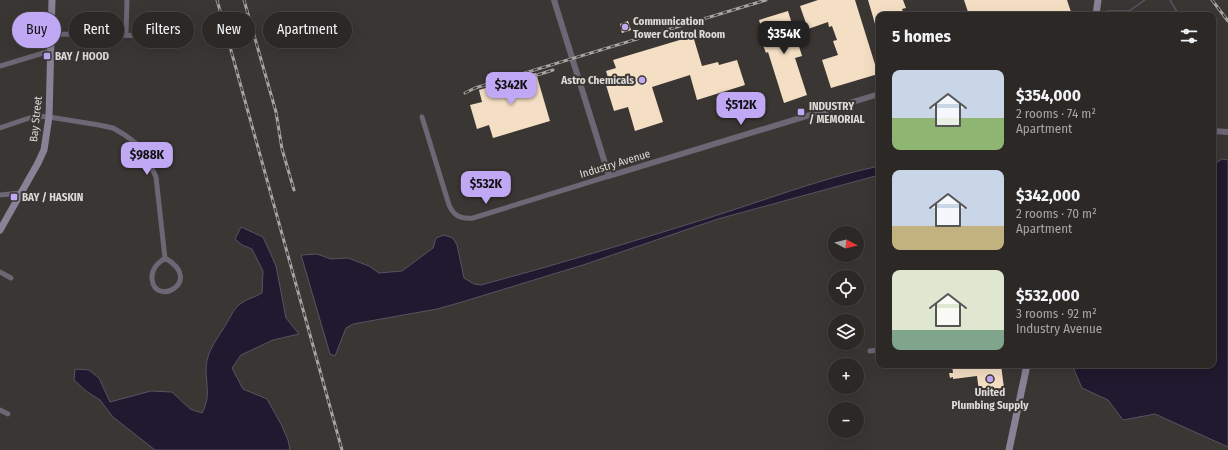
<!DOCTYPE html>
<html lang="en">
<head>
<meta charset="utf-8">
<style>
	:root { --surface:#2c2826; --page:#34302e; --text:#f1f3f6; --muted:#a6a6a7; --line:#484443; --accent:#c0a8f4 }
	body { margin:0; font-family:"Fira Sans Condensed",sans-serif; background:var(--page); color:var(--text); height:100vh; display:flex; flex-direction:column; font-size:15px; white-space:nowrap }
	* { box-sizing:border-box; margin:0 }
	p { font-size:13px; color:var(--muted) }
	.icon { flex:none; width:22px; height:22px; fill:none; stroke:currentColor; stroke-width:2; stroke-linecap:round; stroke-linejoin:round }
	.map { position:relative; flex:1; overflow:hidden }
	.panel { position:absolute; left:876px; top:12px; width:340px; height:356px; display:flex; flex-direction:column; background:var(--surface); border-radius:8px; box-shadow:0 4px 16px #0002,0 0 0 1px var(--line) }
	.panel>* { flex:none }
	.guide { position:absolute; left:12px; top:12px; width:380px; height:36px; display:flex; gap:8px }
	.needle { width:26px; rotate:97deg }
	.tools { position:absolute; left:828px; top:226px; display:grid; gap:8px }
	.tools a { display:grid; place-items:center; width:36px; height:36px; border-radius:50%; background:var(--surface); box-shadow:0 4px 16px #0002,0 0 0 1px var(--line); font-size:20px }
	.price { position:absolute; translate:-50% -34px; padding:0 9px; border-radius:8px; background:var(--accent); color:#111; font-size:13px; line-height:26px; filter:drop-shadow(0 1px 2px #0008) }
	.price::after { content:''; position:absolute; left:50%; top:24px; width:12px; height:9px; margin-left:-6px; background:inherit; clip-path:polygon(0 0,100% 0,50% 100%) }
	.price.current { background:#222; color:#fff }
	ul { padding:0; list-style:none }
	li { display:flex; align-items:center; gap:12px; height:100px; padding:0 16px }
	li span { display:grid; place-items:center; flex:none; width:112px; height:80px; border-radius:8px; color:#555 }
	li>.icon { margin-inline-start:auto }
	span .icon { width:48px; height:48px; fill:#fffc; stroke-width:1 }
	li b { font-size:17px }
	h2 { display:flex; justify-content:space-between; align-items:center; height:48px; padding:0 16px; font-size:17px }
	.tag { padding:0 14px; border-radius:18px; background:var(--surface); box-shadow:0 4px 16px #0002,0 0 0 1px var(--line); font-size:14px; line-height:36px }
	.tag.current { background:var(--accent); color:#111 }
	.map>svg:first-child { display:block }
	.water { fill:#20192f; stroke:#595362 }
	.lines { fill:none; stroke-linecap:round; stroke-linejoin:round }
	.stream { stroke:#595362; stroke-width:1.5 }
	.building { fill:#f5dfc4 }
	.minor { stroke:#6b6774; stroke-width:5 }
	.tertiary { stroke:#6b6774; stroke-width:6 }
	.secondary { stroke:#878295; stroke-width:7 }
	.rail-casing { stroke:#a7a4a2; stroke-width:3 }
	.rail { stroke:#3a3633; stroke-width:1.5; stroke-dasharray:4.5; stroke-linecap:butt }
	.poi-dot { fill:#c0a8f4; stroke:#3a3633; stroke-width:1.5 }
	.labels { text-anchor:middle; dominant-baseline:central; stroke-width:4; stroke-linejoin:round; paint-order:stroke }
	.poi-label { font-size:11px; font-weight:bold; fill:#dddbd9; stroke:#3a3633; text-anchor:start }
	.street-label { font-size:11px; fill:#dddbd9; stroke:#3a3633 }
</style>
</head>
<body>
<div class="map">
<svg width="1228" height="450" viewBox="0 0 1228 450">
	<rect width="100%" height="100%" fill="#3a3633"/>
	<g class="water">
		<polygon points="1222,159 1228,160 1228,447 1155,414 1123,420 1108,400 1082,388 1072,365 1213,365 1213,165"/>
		<path d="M879,166v9l-161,44 -135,46 -121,37 -25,7 -84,15 -7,4 -11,28 -5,-2 -29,-99 16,-1 14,5 17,-1 21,8 10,7 23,-2 31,-23 3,-10 8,-3 9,3 4,7 7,33 10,6 7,1c75,-20 150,-43 224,-66 58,-18 114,-40 174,-53z"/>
		<path d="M241,227l22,10 13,29 10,52 13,16 -26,6 -32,15 -9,13 11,21 24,10 14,25 7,16 2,10h-135l-42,-33 -13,-17 -14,-9 -12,-11 1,-11 14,1 10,8 11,24 41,-11 21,1 18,17 12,4c9,-16 4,-28 4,-45 1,-19 13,-31 22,-47 4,-7 6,-12 12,-17 6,-5 16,-7 22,-11l1,-22 -11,-22 -10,-4 -7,-6z"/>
	</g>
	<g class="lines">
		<g class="stream">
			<polyline points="1170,0 1179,15"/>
			<polyline points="1107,11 1129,11 1145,0"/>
		</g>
	</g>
	<g class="building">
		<polygon points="818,0 855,0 878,74 831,88 822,60 838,55 833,41 837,40 832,26 829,27 828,22 808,29 800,6"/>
		<polygon points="868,0 903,0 906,8 902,9 904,15 879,15 878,34"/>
		<polygon points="964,0 1067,0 1072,15 969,15"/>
		<polygon points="788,11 802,56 795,58 807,95 784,103 768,52 766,53 763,45 766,44 759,20"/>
		<polygon points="628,21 631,30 622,33 620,24"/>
		<polygon points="693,36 702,66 718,62 719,65 737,60 745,85 697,100 690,75 652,87 663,122 635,131 628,107 614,111 606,85 610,84 606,71 616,68 613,60"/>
		<polygon points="536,73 550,121 493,138 489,125 477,129 470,105 482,102 479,90"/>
		<polygon points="952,365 1001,365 1004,388 979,391 977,376 953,379 953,377 950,378 949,373 953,373"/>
	</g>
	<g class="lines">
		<g class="minor">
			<polyline points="51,34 166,36"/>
			<polyline points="126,34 127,0"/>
			<polyline points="0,66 50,51"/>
			<path d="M422,117l27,88c5,11 11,14 24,13l136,-42"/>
			<path d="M0,128l35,-12 14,1 50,8 14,3 12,7 13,10 7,9 11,23 9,81c40,23 -10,50 -13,21 -1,-10 6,-16 13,-21"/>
			<polyline points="0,195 21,193"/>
			<polyline points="0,272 11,278"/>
			<polyline points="870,351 879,350"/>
			<polyline points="0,410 8,414"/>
		</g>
		<g class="tertiary">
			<polyline points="554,0 609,176 879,94"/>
			<polyline points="1213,131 1228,132"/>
		</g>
		<g class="secondary">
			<polyline points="1096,15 1098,0"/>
			<polyline points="0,230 38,163 44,150 49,117 52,0"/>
			<polyline points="1009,450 1027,365"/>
		</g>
		<defs>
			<g id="rail">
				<polyline points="217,0 342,450"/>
				<polyline points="244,0 276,112 282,149 294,190"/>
				<polyline points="1212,0 1228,21"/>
				<polyline points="512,83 553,70"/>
				<polyline points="465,93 475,88 766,0"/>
			</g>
		</defs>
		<use href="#rail" class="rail-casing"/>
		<use href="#rail" class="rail"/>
	</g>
	<g class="poi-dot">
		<circle cx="625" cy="27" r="4"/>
		<rect x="43" y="52" width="8" height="8" rx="2"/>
		<circle cx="642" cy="80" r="4"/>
		<rect x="797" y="108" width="8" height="8" rx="2"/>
		<rect x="10" y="193" width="8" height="8" rx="2"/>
		<circle cx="990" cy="379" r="4"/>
	</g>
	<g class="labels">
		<g class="poi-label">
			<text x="633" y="21">Communication<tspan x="633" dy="13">Tower Control Room</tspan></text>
			<text x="55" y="56">BAY / HOOD</text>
			<text x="634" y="80" text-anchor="end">Astro Chemicals</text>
			<text x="809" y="106">INDUSTRY<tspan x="809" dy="13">/ MEMORIAL</tspan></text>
			<text x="22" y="197">BAY / HASKIN</text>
			<text x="990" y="392" text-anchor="middle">United<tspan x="990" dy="13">Plumbing Supply</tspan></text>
		</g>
		<g class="street-label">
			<text transform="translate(36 119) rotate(-84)">Bay Street</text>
			<text transform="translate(615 164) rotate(-17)">Industry Avenue</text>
		</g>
	</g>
</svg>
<div class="tools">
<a><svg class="needle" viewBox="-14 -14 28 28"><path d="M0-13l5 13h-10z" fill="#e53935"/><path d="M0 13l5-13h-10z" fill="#a6a6a7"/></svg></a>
<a><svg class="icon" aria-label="locate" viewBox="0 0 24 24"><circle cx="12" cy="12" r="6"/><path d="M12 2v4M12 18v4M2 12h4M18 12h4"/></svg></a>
<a><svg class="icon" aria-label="layers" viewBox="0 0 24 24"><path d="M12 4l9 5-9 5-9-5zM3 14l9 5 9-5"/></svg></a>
<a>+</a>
<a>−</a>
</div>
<b class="price current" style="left:784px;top:55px">$354K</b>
<b class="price" style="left:511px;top:106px">$342K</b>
<b class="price" style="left:741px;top:126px">$512K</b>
<b class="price" style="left:147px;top:176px">$988K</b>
<b class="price" style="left:486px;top:205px">$532K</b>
<div class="guide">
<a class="tag current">Buy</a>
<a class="tag">Rent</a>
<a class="tag">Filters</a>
<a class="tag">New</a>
<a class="tag">Apartment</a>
</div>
<section class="panel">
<h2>5 homes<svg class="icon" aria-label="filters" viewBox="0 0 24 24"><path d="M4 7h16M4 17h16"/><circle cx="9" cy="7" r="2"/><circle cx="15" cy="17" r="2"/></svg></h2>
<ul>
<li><span style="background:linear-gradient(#c9d6e8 60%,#8fb573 0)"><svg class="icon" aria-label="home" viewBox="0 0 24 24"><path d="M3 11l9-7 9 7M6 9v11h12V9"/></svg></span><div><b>$354,000</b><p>2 rooms · 74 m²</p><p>Apartment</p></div></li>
<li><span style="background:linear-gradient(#c9d6e8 70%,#c2b280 0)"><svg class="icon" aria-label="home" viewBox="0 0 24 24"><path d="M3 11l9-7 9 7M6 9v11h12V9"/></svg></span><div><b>$342,000</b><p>2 rooms · 70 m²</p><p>Apartment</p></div></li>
<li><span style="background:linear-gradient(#dfe7d0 75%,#7fa58c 0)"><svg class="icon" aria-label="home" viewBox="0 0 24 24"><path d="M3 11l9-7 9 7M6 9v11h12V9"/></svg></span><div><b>$532,000</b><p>3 rooms · 92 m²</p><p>Industry Avenue</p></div></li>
</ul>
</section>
</div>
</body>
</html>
